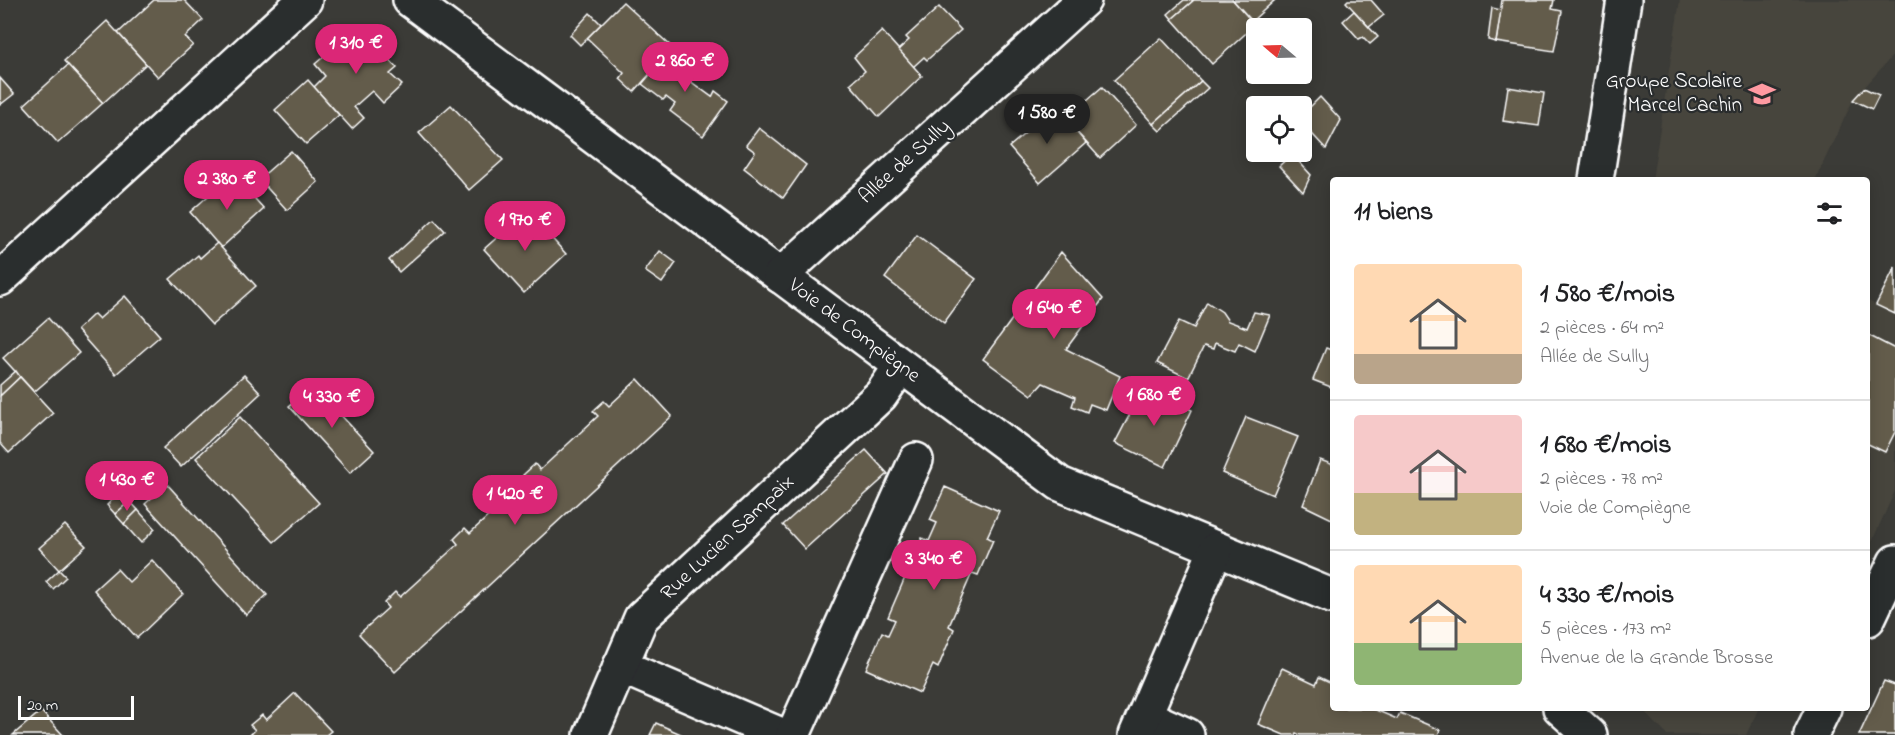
<!DOCTYPE html>
<html lang="fr">
<head>
<meta charset="utf-8">
<style>
	:root { --surface:#fff; --page:#f6f6f6; --text:#202124; --muted:#757577; --line:#e0e0e0; --accent:#db2777 }
	body { margin:0; font-family:"Indie Flower",sans-serif; background:var(--page); color:var(--text); height:100vh; display:flex; flex-direction:column; font-size:22px; white-space:nowrap }
	* { box-sizing:border-box; margin:0 }
	p { font-size:20px; color:var(--muted) }
	.icon { flex:none; width:33px; height:33px; fill:none; stroke:currentColor; stroke-width:2; stroke-linecap:round; stroke-linejoin:round }
	.map { position:relative; flex:1; overflow:hidden }
	.side { position:absolute; left:1330px; top:177px; width:540px; height:534px; display:flex; flex-direction:column; background:var(--surface); border-radius:6px; box-shadow:0 3px 15px #0003 }
	.side>* { flex:none }
	.needle { width:39px; rotate:289deg }
	.fabs { position:absolute; left:1246px; top:18px; display:grid; gap:12px }
	.fabs a { display:grid; place-items:center; width:66px; height:66px; border-radius:6px; background:var(--surface); box-shadow:0 3px 15px #0003; font-size:30px }
	.scale { position:absolute; left:18px; bottom:15px; width:116px; box-sizing:border-box; padding-left:6px; border:3px solid #fff; border-top:0; font-size:16px; line-height:21px; white-space:nowrap; color:#fff; -webkit-text-stroke:4px #2a2d2e; paint-order:stroke }
	.price { position:absolute; translate:-50% -51px; padding:0 14px; border-radius:21px; background:var(--accent); color:#fff; font-size:20px; line-height:39px; filter:drop-shadow(0 2px 3px #0008) }
	.price::after { content:''; position:absolute; left:50%; top:36px; width:18px; height:14px; margin-left:-9px; background:inherit; clip-path:polygon(0 0,100% 0,50% 100%) }
	.price.on { background:#222; color:#fff }
	ul { padding:0; list-style:none }
	li { display:flex; align-items:center; gap:18px; height:150px; padding:0 24px }
	li+li { border-top:2px solid var(--line) }
	li span { display:grid; place-items:center; flex:none; width:168px; height:120px; border-radius:6px; color:#555 }
	li>.icon { margin-inline-start:auto }
	span .icon { width:72px; height:72px; fill:#fffc; stroke-width:1 }
	li b { font-size:26px }
	h2 { display:flex; justify-content:space-between; align-items:center; height:72px; padding:0 24px; font-size:26px }
	.map>svg:first-child { display:block }
	.built { fill:#47453d }
	.building { fill:#645c4c; stroke:#fff; stroke-width:1.5 }
	.lines { fill:none; stroke-linecap:round; stroke-linejoin:round }
	.minor-casing { stroke:#fff; stroke-width:38 }
	.minor { stroke:#2a2d2e; stroke-width:33 }
	.labels { text-anchor:middle; dominant-baseline:central; stroke-width:4.5; stroke-linejoin:round; paint-order:stroke }
	.poi-label { font-size:21px; fill:#fff; stroke:#2a2d2e; text-anchor:end }
	.street-label { font-size:21px; fill:#fff; stroke:#2a2d2e }
</style>
</head>
<body>
<div class="map">
<svg width="1895" height="735" viewBox="0 0 1895 735">
	<rect width="100%" height="100%" fill="#3b3b37"/>
	<filter id="ink" filterUnits="userSpaceOnUse"><feTurbulence type="fractalNoise" baseFrequency=".0167" numOctaves="2"/><feDisplacementMap in="SourceGraphic" scale="12" xChannelSelector="R" yChannelSelector="G"/><feConvolveMatrix kernelMatrix="1 2 1 2 8 2 1 2 1" color-interpolation-filters="sRGB"/></filter>
	<g filter="url(#ink)">
		<g class="built">
			<polygon points="1680,0 1895,0 1895,53 1853,100 1815,180 1652,180"/>
			<polygon points="1868,301 1895,314 1895,491 1868,550"/>
			<polygon points="1641,708 1759,708 1746,735 1667,735"/>
		</g>
		<g class="building">
			<polygon points="154,0 184,0 203,20 185,37 193,45 158,77 118,33"/>
			<polygon points="1184,0 1194,0 1172,19 1168,14"/>
			<polygon points="1194,0 1233,0 1255,25 1212,64 1172,19"/>
			<polygon points="1233,0 1275,0 1252,21"/>
			<polygon points="1348,0 1371,0 1384,15 1369,27 1346,2"/>
			<polygon points="1502,0 1554,0 1552,9 1562,11 1554,51 1496,42"/>
			<polygon points="623,2 673,48 634,92 620,79 624,73 587,38"/>
			<polygon points="939,7 961,30 927,60 924,57 913,67 898,50 909,40 906,37"/>
			<polygon points="1492,8 1501,10 1496,42 1488,40"/>
			<polygon points="1354,11 1378,37 1370,44 1363,37 1359,39 1343,21"/>
			<polygon points="590,13 601,24 580,45 570,35"/>
			<polygon points="107,21 146,64 103,103 64,61"/>
			<polygon points="360,26 397,68 390,74 402,85 383,103 372,91 354,107 364,118 352,129 314,87 325,76 315,64"/>
			<polygon points="882,31 922,76 879,117 850,84 865,71 854,57"/>
			<polygon points="1161,38 1201,81 1153,124 1114,80"/>
			<polygon points="673,48 692,62 682,75 712,97 715,91 728,101 703,136 670,111 675,104 666,97 663,100 642,84"/>
			<polygon points="68,65 103,103 58,143 24,105"/>
			<polygon points="0,78 14,94 0,105"/>
			<polygon points="308,80 339,115 306,144 275,110"/>
			<polygon points="1201,81 1208,88 1160,131 1153,124"/>
			<polygon points="1102,87 1136,125 1100,158 1065,119"/>
			<polygon points="1508,87 1544,93 1539,126 1503,121"/>
			<polygon points="1864,88 1879,95 1872,109 1853,100"/>
			<polygon points="1320,97 1341,120 1326,149 1302,123 1302,115"/>
			<polygon points="451,105 503,160 469,190 419,133"/>
			<polygon points="1055,108 1086,143 1040,183 1009,147"/>
			<polygon points="759,128 806,165 783,198 744,168 755,152 746,145"/>
			<polygon points="291,151 318,182 287,210 259,179"/>
			<polygon points="1292,154 1311,175 1303,192 1279,166"/>
			<polygon points="233,174 264,209 221,248 190,212"/>
			<polygon points="527,211 566,254 524,293 484,249"/>
			<polygon points="434,219 445,231 399,272 389,260"/>
			<polygon points="917,235 976,279 944,323 885,278"/>
			<polygon points="217,243 256,286 212,325 170,279 198,255 200,258"/>
			<polygon points="660,251 676,263 662,283 645,271"/>
			<polygon points="1061,252 1103,299 1066,349 1120,376 1106,410 1090,404 1087,412 1072,406 1075,397 1043,383 1032,395 983,359"/>
			<polygon points="1895,267 1895,314 1876,305"/>
			<polygon points="125,296 160,336 116,374 77,330 94,314 99,319"/>
			<polygon points="1207,302 1222,312 1228,321 1247,328 1254,312 1270,315 1255,351 1239,343 1235,351 1215,343 1213,349 1204,346 1188,378 1157,363 1179,321 1194,328"/>
			<polygon points="48,318 79,353 34,392 3,358"/>
			<polygon points="1868,335 1895,349 1895,432 1885,452 1868,444"/>
			<polygon points="1326,348 1334,351 1334,380 1331,387 1313,380"/>
			<polygon points="16,371 20,377 0,396 0,385"/>
			<polygon points="244,375 261,393 181,467 163,448"/>
			<polygon points="20,377 53,413 9,453 0,443 0,396"/>
			<polygon points="638,379 672,416 395,672 359,634 388,608 384,603 395,592 400,597 458,544 454,539 465,528 470,533 528,480 523,475 535,464 540,470 598,416 593,411 604,401 609,406"/>
			<polygon points="313,385 374,451 350,473 289,406"/>
			<polygon points="1144,387 1192,410 1165,467 1115,443"/>
			<polygon points="240,417 319,503 274,542 196,458"/>
			<polygon points="1246,417 1298,437 1273,495 1222,473"/>
			<polygon points="866,450 888,474 805,549 783,525"/>
			<polygon points="1320,460 1334,465 1334,520 1303,505"/>
			<polygon points="167,484 267,595 246,615 145,504"/>
			<polygon points="945,487 999,511 987,537 993,540 978,575 972,573 949,626 954,629 938,668 933,665 920,693 866,669 882,632 888,635 895,620 888,617 922,538 929,541 937,523 930,520"/>
			<polygon points="121,491 130,501 115,514 107,505"/>
			<polygon points="130,501 138,510 124,524 115,514"/>
			<polygon points="138,510 155,529 141,543 124,524"/>
			<polygon points="65,525 86,546 59,570 39,548"/>
			<polygon points="152,560 183,594 137,638 94,590 117,569 129,582"/>
			<polygon points="59,570 66,577 53,589 46,582"/>
			<polygon points="1282,668 1316,684 1319,677 1334,684 1334,708 1371,708 1397,719 1400,713 1440,730 1438,735 1300,735 1296,733 1295,735 1284,735 1258,724"/>
			<polygon points="1884,681 1895,685 1895,735 1859,735"/>
			<polygon points="295,693 331,731 326,735 250,735 255,730 250,725 262,715 266,720"/>
			<polygon points="41,711 63,735 13,735"/>
			<polygon points="656,723 683,735 650,735"/>
		</g>
		<g class="lines">
			<defs>
				<g id="minor">
					<polyline points="410,0 1060,484 1334,597"/>
					<polyline points="1596,180 1624,0"/>
					<polyline points="780,276 1084,0"/>
					<polyline points="0,279 305,0"/>
					<polyline points="1868,619 1895,562"/>
					<polyline points="620,666 781,735"/>
					<polyline points="1560,708 1590,735"/>
					<polyline points="1145,716 1187,735"/>
					<polyline points="591,735 641,618 881,395 901,366"/>
					<polyline points="793,735 916,460"/>
					<polyline points="1136,735 1216,549"/>
					<polyline points="1811,735 1824,708"/>
				</g>
			</defs>
			<use href="#minor" class="minor-casing"/>
			<use href="#minor" class="minor"/>
		</g>
	</g>
	<defs>
		<symbol id="school-bare" viewBox="-9 -9 18 18"><path d="M0-5L7-2L0 1L-7-2ZM-4 1L0 2.5L4 1V4Q0 6-4 4Z" fill="#ff9aa2" stroke="#2a2d2e" stroke-width="2.5" paint-order="stroke"/></symbol>
	</defs>
	<g fill-rule="evenodd">
		<use href="#school-bare" x="1743" y="75" width="38" height="38"/>
	</g>
	<g class="labels">
		<g class="poi-label">
			<text x="1742" y="82">Groupe Scolaire<tspan x="1742" dy="24">Marcel Cachin</tspan></text>
		</g>
		<g class="street-label">
			<text transform="translate(905 162) rotate(-42)">Allée de Sully</text>
			<text transform="translate(854 331) rotate(37)">Voie de Compiègne</text>
			<text transform="translate(728 538) rotate(-43)">Rue Lucien Sampaix</text>
		</g>
	</g>
</svg>
<div class="fabs">
<a><svg class="needle" viewBox="-14 -14 28 28"><path d="M0-13l5 13h-10z" fill="#e53935"/><path d="M0 13l5-13h-10z" fill="#757577"/></svg></a>
<a><svg class="icon" aria-label="locate" viewBox="0 0 24 24"><circle cx="12" cy="12" r="6"/><path d="M12 2v4M12 18v4M2 12h4M18 12h4"/></svg></a>
</div>
<div class="scale">20 m</div>
<b class="price" style="left:356px;top:75px">1 310 €</b>
<b class="price" style="left:685px;top:93px">2 860 €</b>
<b class="price on" style="left:1047px;top:145px">1 580 €</b>
<b class="price" style="left:227px;top:211px">2 380 €</b>
<b class="price" style="left:525px;top:252px">1 970 €</b>
<b class="price" style="left:1054px;top:340px">1 640 €</b>
<b class="price" style="left:1154px;top:427px">1 680 €</b>
<b class="price" style="left:332px;top:429px">4 330 €</b>
<b class="price" style="left:127px;top:512px">1 430 €</b>
<b class="price" style="left:515px;top:526px">1 420 €</b>
<b class="price" style="left:934px;top:591px">3 340 €</b>
<section class="side">
<h2>11 biens<svg class="icon" aria-label="filters" viewBox="0 0 24 24"><path d="M4 7h16M4 17h16"/><circle cx="9" cy="7" r="2"/><circle cx="15" cy="17" r="2"/></svg></h2>
<ul>
<li><span style="background:linear-gradient(#ffd9b3 75%,#b9a48a 0)"><svg class="icon" aria-label="home" viewBox="0 0 24 24"><path d="M3 11l9-7 9 7M6 9v11h12V9"/></svg></span><div><b>1 580 €/mois</b><p>2 pièces · 64 m²</p><p>Allée de Sully</p></div></li>
<li><span style="background:linear-gradient(#f6c9c9 65%,#c2b280 0)"><svg class="icon" aria-label="home" viewBox="0 0 24 24"><path d="M3 11l9-7 9 7M6 9v11h12V9"/></svg></span><div><b>1 680 €/mois</b><p>2 pièces · 78 m²</p><p>Voie de Compiègne</p></div></li>
<li><span style="background:linear-gradient(#ffd9b3 65%,#8fb573 0)"><svg class="icon" aria-label="home" viewBox="0 0 24 24"><path d="M3 11l9-7 9 7M6 9v11h12V9"/></svg></span><div><b>4 330 €/mois</b><p>5 pièces · 173 m²</p><p>Avenue de la Grande Brosse</p></div></li>
</ul>
</section>
</div>
</body>
</html>
